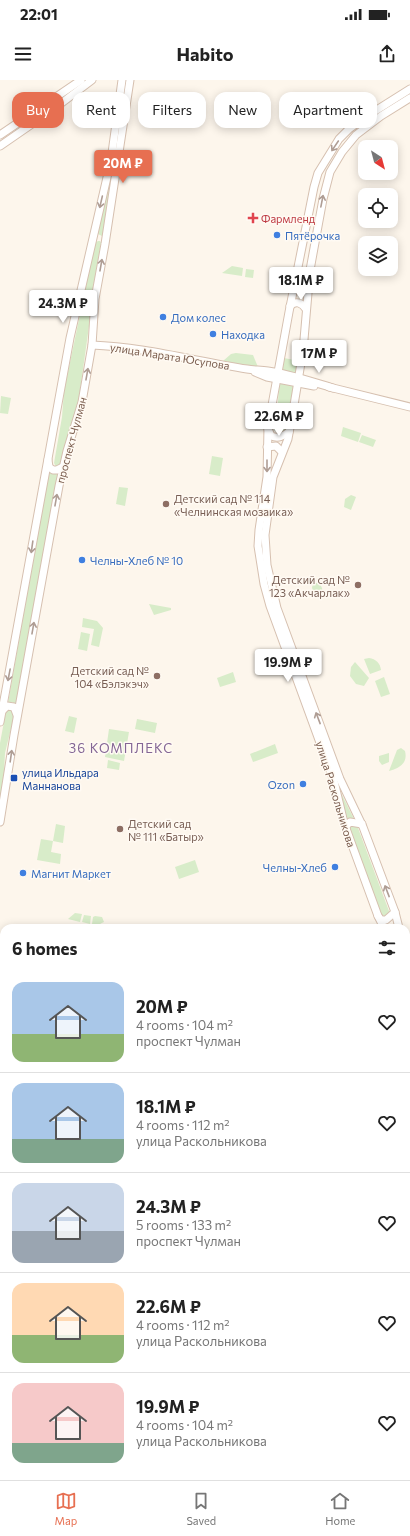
<!DOCTYPE html>
<html lang="en">
<head>
<meta charset="utf-8">
<style>
	:root { --surface:#fff; --page:#f2f2f2; --text:#222; --muted:#767676; --line:#e0e0e0; --accent:#e76f51 }
	body { margin:0; font-family:Commissioner,sans-serif; background:var(--page); color:var(--text); height:100vh; display:flex; flex-direction:column; font-size:15px; white-space:nowrap }
	* { box-sizing:border-box; margin:0 }
	p { font-size:13px; color:var(--muted) }
	.icon { flex:none; width:22px; height:22px; fill:none; stroke:currentColor; stroke-width:2; stroke-linecap:round; stroke-linejoin:round }
	.map { position:relative; flex:1; overflow:hidden }
	.details { position:absolute; left:0px; top:844px; width:410px; height:556px; display:flex; flex-direction:column; background:var(--surface); border-radius:12px 12px 0 0; box-shadow:0 2px 10px #0003 }
	.details>* { flex:none }
	.guide { position:absolute; left:12px; top:12px; width:386px; height:36px; display:flex; gap:8px }
	.needle { width:26px; rotate:144deg }
	.fabs { position:absolute; left:358px; top:60px; display:grid; gap:8px }
	.fabs a { display:grid; place-items:center; width:40px; height:40px; border-radius:8px; background:var(--surface); box-shadow:0 2px 10px #0003; font-size:20px }
	.price { position:absolute; translate:-50% -34px; padding:0 9px; border-radius:4px; background:#fff; color:#222; font-size:13px; line-height:26px; filter:drop-shadow(0 1px 2px #0008) }
	.price::after { content:''; position:absolute; left:50%; top:24px; width:12px; height:9px; margin-left:-6px; background:inherit; clip-path:polygon(0 0,100% 0,50% 100%) }
	.price.current { background:var(--accent); color:#fff }
	ul { padding:0; list-style:none }
	li { display:flex; align-items:center; gap:12px; height:100px; padding:0 12px }
	li+li { border-top:1px solid var(--line) }
	li span { display:grid; place-items:center; flex:none; width:112px; height:80px; border-radius:12px; color:#555 }
	li>.icon { margin-inline-start:auto }
	span .icon { width:48px; height:48px; fill:#fffc; stroke-width:1 }
	li b { font-size:17px }
	h2 { display:flex; justify-content:space-between; align-items:center; height:48px; padding:0 12px; font-size:17px }
	.pill { padding:0 14px; border-radius:12px; background:var(--surface); box-shadow:0 2px 10px #0003; font-size:14px; line-height:36px }
	.pill.current { background:var(--accent); color:#fff }
	.status { display:flex; justify-content:space-between; align-items:center; height:28px; padding:0 20px; background:var(--surface); direction:ltr }
	.status svg { height:11px; fill:currentColor }
	header { display:flex; justify-content:space-between; align-items:center; height:52px; padding:0 12px; background:var(--surface); font-size:18px; font-weight:700 }
	.tabs { display:flex; justify-content:space-around; align-items:center; height:56px; border-top:1px solid var(--line); background:var(--surface); font-size:11px; color:var(--muted) }
	.tabs a { display:grid; justify-items:center; gap:2px }
	.tabs .current { color:var(--accent) }
	.map>svg:first-child { display:block }
	.green { fill:#d8ecc9 }
	.lines { fill:none; stroke-linecap:round; stroke-linejoin:round }
	.secondary-casing { stroke:#d6c0b0; stroke-width:9 }
	.secondary { stroke:#fff; stroke-width:7 }
	.oneway { stroke:#af9d94 }
	.health-dot { fill:#e0444e; stroke:#fffaf3; stroke-width:1.5 }
	.shop-dot { fill:#3f7fe0; stroke:#fffaf3; stroke-width:1.5 }
	.education-dot { fill:#8d6e63; stroke:#fffaf3; stroke-width:1.5 }
	.transit-dot { fill:#1a4fb4; stroke:#fffaf3; stroke-width:1.5 }
	.labels { text-anchor:middle; dominant-baseline:central; stroke-width:3; stroke-linejoin:round; paint-order:stroke }
	.health-label { font-size:11px; fill:#be3a42; stroke:#fffaf3; text-anchor:start }
	.shop-label { font-size:11px; fill:#366cbe; stroke:#fffaf3; text-anchor:start }
	.street-label { font-size:11px; fill:#7a5c4d; stroke:#fffaf3 }
	.education-label { font-size:11px; fill:#785e54; stroke:#fffaf3; text-anchor:start }
	.transit-label { font-size:11px; fill:#164399; stroke:#fffaf3; text-anchor:start }
	.quarter-label { font-size:13px; letter-spacing:1px; fill:#846695; stroke:#fffaf3 }
</style>
</head>
<body>
<div class="status"><b>22:01</b><svg viewBox="0 0 49 12"><path d="M0 12V9h3v3zM5 12V6h3v6zM10 12V3h3v9zM15 12V0h3v12zM26 1h20v11H26zM47 4h2v5h-2z"/></svg></div>
<header><svg class="icon" aria-label="menu" viewBox="0 0 24 24"><path d="M4 6h16M4 12h16M4 18h16"/></svg>Habito<svg class="icon" aria-label="share" viewBox="0 0 24 24"><path d="M12 15V3M7 8l5-5 5 5M5 13v7h14v-7"/></svg></header>
<div class="map">
<svg width="410" height="1400" viewBox="0 0 410 1400">
	<rect width="100%" height="100%" fill="#fdf6ec"/>
	<g class="green">
		<polygon points="125,0 127,0 104,157 98,154"/>
		<polygon points="98,161 100,161 101,163 90,225 90,239 78,325 60,385 56,387 54,383 62,337 64,311 95,163"/>
		<polygon points="232,186 243,188 242,196 222,193"/>
		<polygon points="246,189 254,190 253,198 245,197"/>
		<polygon points="236,273 253,275 258,287 223,281 231,274"/>
		<polygon points="284,278 299,281 296,294 282,291"/>
		<polygon points="279,302 294,305 286,349 282,353 280,353 274,350 274,346 278,322"/>
		<polygon points="1,316 11,318 8,334 0,333"/>
		<polygon points="343,347 361,353 358,362 341,356"/>
		<polygon points="362,355 376,360 373,367 359,362"/>
		<polygon points="212,376 223,378 220,396 209,394"/>
		<polygon points="49,391 59,392 17,625 12,622 8,623"/>
		<polygon points="119,407 128,408 125,426 116,424"/>
		<polygon points="351,415 356,417 351,430 344,427 345,419"/>
		<path d="M314,503h4c5,3 6,10 2,14h-3l-4,-4 -1,-6z"/>
		<polygon points="149,524 171,528 171,530 154,535"/>
		<polygon points="83,538 97,541 103,548 99,567 91,565 94,549 82,547"/>
		<polygon points="81,552 90,554 87,571 78,569"/>
		<path d="M369,578c7,1 11,5 12,12l-11,4 -6,-15z"/>
		<polygon points="355,582 369,598 364,606 356,604 350,596 351,587"/>
		<polygon points="233,592 236,602 220,607 217,598"/>
		<polygon points="384,597 390,614 381,617 375,601"/>
		<polygon points="9,629 10,629 15,632 5,673 4,694 0,719 0,663 6,631"/>
		<polygon points="69,636 77,638 74,653 65,651"/>
		<polygon points="137,639 157,643 155,653 135,649"/>
		<polygon points="109,649 129,652 124,681 105,677"/>
		<polygon points="275,664 278,673 253,682 250,674"/>
		<path d="M401,668l4,3c3,12 -5,17 -16,20l8,-21z"/>
		<polygon points="389,673 389,682 382,685 379,681 379,676"/>
		<polygon points="108,680 120,683 119,690 107,688"/>
		<polygon points="335,701 354,739 354,740 346,742"/>
		<polygon points="56,744 65,746 63,763 53,761 51,772 61,774 60,784 37,780 41,759 53,761"/>
		<polygon points="351,745 357,746 358,748 389,831 389,834 387,837 379,837 348,752"/>
		<polygon points="195,780 199,792 179,799 175,787"/>
		<polygon points="75,833 82,834 80,842 68,839"/>
		<polygon points="84,835 91,836 90,844 82,842"/>
		<path d="M95,836l7,1 2,5c-4,2 -9,5 -12,2l1,-7z"/>
		<polygon points="0,966 4,977 4,1005 0,994"/>
		<polygon points="410,1142 410,1163 406,1163 406,1144"/>
		<polygon points="409,1272 410,1289 406,1290 406,1273"/>
	</g>
	<g class="lines">
		<defs>
			<g id="secondary">
				<polyline points="0,55 81,0"/>
				<polyline points="0,66 55,28 92,0"/>
				<polyline points="295,207 301,211 309,208"/>
				<path d="M290,226c6,-6 12,-3 16,3"/>
				<path d="M92,265c52,2 103,16 155,24 7,1 14,1 21,2 22,3 44,11 65,17"/>
				<polyline points="255,292 267,297 314,306"/>
				<polyline points="329,307 410,327"/>
				<path d="M268,349l3,7c8,3 12,0 18,-4"/>
				<polyline points="267,367 276,366 282,372"/>
				<polyline points="48,380 49,387 53,390 57,390 63,387"/>
				<polyline points="3,630 7,626 14,627 17,635"/>
				<polyline points="0,642 70,258 111,80 122,0"/>
				<polyline points="0,742 14,655 59,406 67,371 82,322 92,265 95,219 105,164 130,0"/>
				<polyline points="346,749 346,746 350,742 362,744"/>
				<polyline points="378,836 381,840 386,840 395,832"/>
				<polyline points="384,848 378,836 344,743 334,701 270,526 264,504 258,466 259,450 267,397 268,347 289,232 314,107 318,93 339,59 349,49 364,38 410,9"/>
				<polyline points="399,848 395,832 363,747 340,699 277,528 267,485 265,455 273,397 288,359 293,331 303,271 310,190 323,119 330,92 342,72 356,55 381,36 410,18"/>
				<polyline points="406,877 410,888"/>
				<polyline points="406,896 410,907"/>
				<polyline points="0,957 4,968"/>
				<polyline points="0,1007 4,1018"/>
				<polyline points="406,1142 410,1141"/>
				<polyline points="406,1167 410,1166"/>
				<polyline points="0,1286 4,1285"/>
				<polyline points="0,1300 4,1298"/>
				<polyline points="141,1396 143,1400"/>
				<polyline points="162,1396 163,1400"/>
			</g>
		</defs>
		<use href="#secondary" class="secondary-casing"/>
		<use href="#secondary" class="secondary"/>
	</g>
	<defs><path id="oneway-shaft" d="M-6 0H5M1.5-3L5.5 0L1.5 3" fill="none" stroke-width="1.6" stroke-linecap="round" stroke-linejoin="round"/></defs>
	<g class="oneway">
		<use href="#oneway-shaft" transform="translate(335 66) rotate(124)"/>
		<use href="#oneway-shaft" transform="translate(322 121) rotate(-79)"/>
		<use href="#oneway-shaft" transform="translate(101 122) rotate(103)"/>
		<use href="#oneway-shaft" transform="translate(101 185) rotate(-80)"/>
		<use href="#oneway-shaft" transform="translate(87 294) rotate(-80)"/>
		<use href="#oneway-shaft" transform="translate(267 386) rotate(90)"/>
		<use href="#oneway-shaft" transform="translate(56 420) rotate(-80)"/>
		<use href="#oneway-shaft" transform="translate(32 467) rotate(98)"/>
		<use href="#oneway-shaft" transform="translate(33 548) rotate(-80)"/>
		<use href="#oneway-shaft" transform="translate(9 595) rotate(101)"/>
		<use href="#oneway-shaft" transform="translate(318 638) rotate(-111)"/>
		<use href="#oneway-shaft" transform="translate(11 676) rotate(-82)"/>
		<use href="#oneway-shaft" transform="translate(387 811) rotate(-111)"/>
	</g>
	<path class="health-dot" d="M251 132h4v4h4v4h-4v4h-4v-4h-4v-4h4z"/>
	<g class="shop-dot">
		<circle cx="277" cy="155" r="4"/>
		<circle cx="163" cy="237" r="4"/>
		<circle cx="213" cy="254" r="4"/>
		<circle cx="82" cy="480" r="4"/>
		<circle cx="303" cy="704" r="4"/>
		<circle cx="335" cy="787" r="4"/>
		<circle cx="23" cy="793" r="4"/>
	</g>
	<g class="education-dot">
		<circle cx="166" cy="424" r="4"/>
		<circle cx="358" cy="505" r="4"/>
		<circle cx="157" cy="596" r="4"/>
		<circle cx="120" cy="749" r="4"/>
	</g>
	<rect class="transit-dot" x="10" y="694" width="8" height="8" rx="2"/>
	<g class="labels">
		<g class="health-label">
			<text x="261" y="138">Фармленд</text>
		</g>
		<g class="shop-label">
			<text x="285" y="155">Пятёрочка</text>
			<text x="171" y="237">Дом колес</text>
			<text x="221" y="254">Находка</text>
			<text x="90" y="480">Челны-Хлеб № 10</text>
			<text x="295" y="704" text-anchor="end">Ozon</text>
			<text x="327" y="787" text-anchor="end">Челны-Хлеб</text>
			<text x="31" y="793">Магнит Маркет</text>
		</g>
		<g class="street-label">
			<text transform="translate(170 276) rotate(9)">улица Марата Юсупова</text>
			<text transform="translate(71 360) rotate(-75)">проспект Чулман</text>
			<text transform="translate(336 714) rotate(73)">улица Раскольникова</text>
		</g>
		<g class="education-label">
			<text x="174" y="418">Детский сад № 114<tspan x="174" dy="13">«Челнинская мозаика»</tspan></text>
			<text x="350" y="499" text-anchor="end">Детский сад №<tspan x="350" dy="13">123 «Акчарлак»</tspan></text>
			<text x="149" y="590" text-anchor="end">Детский сад №<tspan x="149" dy="13">104 «Бэлэкэч»</tspan></text>
			<text x="128" y="743">Детский сад<tspan x="128" dy="13">№ 111 «Батыр»</tspan></text>
		</g>
		<g class="transit-label">
			<text x="22" y="692">улица Ильдара<tspan x="22" dy="13">Маннанова</tspan></text>
		</g>
		<g class="quarter-label">
			<text x="121" y="668">36 КОМПЛЕКС</text>
		</g>
	</g>
</svg>
<div class="fabs">
<a><svg class="needle" viewBox="-14 -14 28 28"><path d="M0-13l5 13h-10z" fill="#e53935"/><path d="M0 13l5-13h-10z" fill="#767676"/></svg></a>
<a><svg class="icon" aria-label="locate" viewBox="0 0 24 24"><circle cx="12" cy="12" r="6"/><path d="M12 2v4M12 18v4M2 12h4M18 12h4"/></svg></a>
<a><svg class="icon" aria-label="layers" viewBox="0 0 24 24"><path d="M12 4l9 5-9 5-9-5zM3 14l9 5 9-5"/></svg></a>
</div>
<b class="price current" style="left:123px;top:104px">20M ₽</b>
<b class="price" style="left:301px;top:221px">18.1M ₽</b>
<b class="price" style="left:63px;top:244px">24.3M ₽</b>
<b class="price" style="left:319px;top:294px">17M ₽</b>
<b class="price" style="left:279px;top:357px">22.6M ₽</b>
<b class="price" style="left:288px;top:603px">19.9M ₽</b>
<div class="guide">
<a class="pill current">Buy</a>
<a class="pill">Rent</a>
<a class="pill">Filters</a>
<a class="pill">New</a>
<a class="pill">Apartment</a>
</div>
<section class="details">
<h2>6 homes<svg class="icon" aria-label="filters" viewBox="0 0 24 24"><path d="M4 7h16M4 17h16"/><circle cx="9" cy="7" r="2"/><circle cx="15" cy="17" r="2"/></svg></h2>
<ul>
<li><span style="background:linear-gradient(#a9c7e8 65%,#8fb573 0)"><svg class="icon" aria-label="home" viewBox="0 0 24 24"><path d="M3 11l9-7 9 7M6 9v11h12V9"/></svg></span><div><b>20M ₽</b><p>4 rooms · 104 m²</p><p>проспект Чулман</p></div><svg class="icon" aria-label="heart" viewBox="0 0 24 24"><path d="M12 20l-8-8c-3-5 5-10 8-4 3-6 11-1 8 4z"/></svg></li>
<li><span style="background:linear-gradient(#a9c7e8 70%,#7fa58c 0)"><svg class="icon" aria-label="home" viewBox="0 0 24 24"><path d="M3 11l9-7 9 7M6 9v11h12V9"/></svg></span><div><b>18.1M ₽</b><p>4 rooms · 112 m²</p><p>улица Раскольникова</p></div><svg class="icon" aria-label="heart" viewBox="0 0 24 24"><path d="M12 20l-8-8c-3-5 5-10 8-4 3-6 11-1 8 4z"/></svg></li>
<li><span style="background:linear-gradient(#c9d6e8 60%,#9aa5b1 0)"><svg class="icon" aria-label="home" viewBox="0 0 24 24"><path d="M3 11l9-7 9 7M6 9v11h12V9"/></svg></span><div><b>24.3M ₽</b><p>5 rooms · 133 m²</p><p>проспект Чулман</p></div><svg class="icon" aria-label="heart" viewBox="0 0 24 24"><path d="M12 20l-8-8c-3-5 5-10 8-4 3-6 11-1 8 4z"/></svg></li>
<li><span style="background:linear-gradient(#ffd9b3 65%,#8fb573 0)"><svg class="icon" aria-label="home" viewBox="0 0 24 24"><path d="M3 11l9-7 9 7M6 9v11h12V9"/></svg></span><div><b>22.6M ₽</b><p>4 rooms · 112 m²</p><p>улица Раскольникова</p></div><svg class="icon" aria-label="heart" viewBox="0 0 24 24"><path d="M12 20l-8-8c-3-5 5-10 8-4 3-6 11-1 8 4z"/></svg></li>
<li><span style="background:linear-gradient(#f6c9c9 75%,#7fa58c 0)"><svg class="icon" aria-label="home" viewBox="0 0 24 24"><path d="M3 11l9-7 9 7M6 9v11h12V9"/></svg></span><div><b>19.9M ₽</b><p>4 rooms · 104 m²</p><p>улица Раскольникова</p></div><svg class="icon" aria-label="heart" viewBox="0 0 24 24"><path d="M12 20l-8-8c-3-5 5-10 8-4 3-6 11-1 8 4z"/></svg></li>
</ul>
</section>
</div>
<nav class="tabs">
<a class="current"><svg class="icon" aria-label="map" viewBox="0 0 24 24"><path d="M3 6l6-2 6 2 6-2v14l-6 2-6-2-6 2zM9 4v14M15 6v14"/></svg>Map</a>
<a><svg class="icon" aria-label="saved" viewBox="0 0 24 24"><path d="M7 4h10v16l-5-4-5 4z"/></svg>Saved</a>
<a><svg class="icon" aria-label="home" viewBox="0 0 24 24"><path d="M3 11l9-7 9 7M6 9v11h12V9"/></svg>Home</a>
</nav>
</body>
</html>
